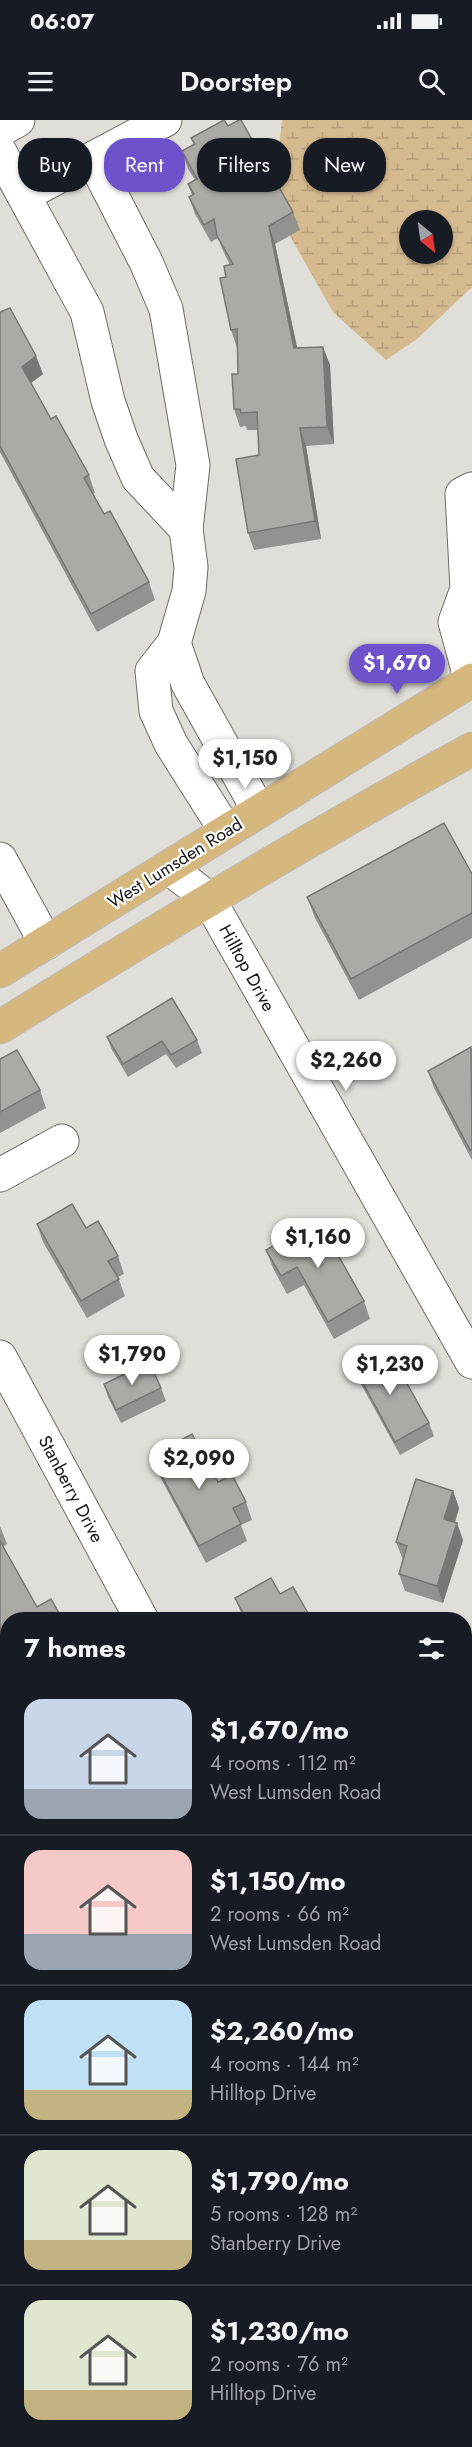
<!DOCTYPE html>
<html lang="en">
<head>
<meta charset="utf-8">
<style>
	:root { --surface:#171b24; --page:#242831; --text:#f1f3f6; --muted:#9ea1a6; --line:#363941; --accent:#6d52cc }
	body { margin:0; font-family:Jost,sans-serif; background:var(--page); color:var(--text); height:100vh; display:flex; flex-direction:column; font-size:22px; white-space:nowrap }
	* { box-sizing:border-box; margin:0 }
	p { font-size:20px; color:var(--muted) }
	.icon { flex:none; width:33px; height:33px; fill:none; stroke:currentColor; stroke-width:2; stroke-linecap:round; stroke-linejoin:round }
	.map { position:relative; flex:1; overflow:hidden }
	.sheet { position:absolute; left:0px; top:1492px; width:472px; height:836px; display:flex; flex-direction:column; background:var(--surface); border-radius:24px 24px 0 0; box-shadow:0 2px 4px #0004 }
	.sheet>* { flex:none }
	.hud { position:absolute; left:18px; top:18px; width:436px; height:54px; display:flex; gap:12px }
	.needle { width:39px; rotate:151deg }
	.tools { position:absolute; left:399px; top:90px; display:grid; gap:12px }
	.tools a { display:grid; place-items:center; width:54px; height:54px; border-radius:50%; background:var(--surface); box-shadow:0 2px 4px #0004; font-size:30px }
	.price { position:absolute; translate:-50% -51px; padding:0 14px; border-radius:21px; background:#fff; color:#222; font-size:20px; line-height:39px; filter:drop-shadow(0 2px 3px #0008) }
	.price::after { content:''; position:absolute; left:50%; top:36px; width:18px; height:14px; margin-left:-9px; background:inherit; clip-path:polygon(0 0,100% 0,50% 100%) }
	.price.selected { background:var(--accent); color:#fff }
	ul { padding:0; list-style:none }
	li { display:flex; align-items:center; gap:18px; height:150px; padding:0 24px }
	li+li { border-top:2px solid var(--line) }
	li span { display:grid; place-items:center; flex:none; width:168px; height:120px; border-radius:18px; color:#555 }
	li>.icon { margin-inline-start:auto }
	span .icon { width:72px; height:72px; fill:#fffc; stroke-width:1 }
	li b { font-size:26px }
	h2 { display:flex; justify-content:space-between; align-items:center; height:72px; padding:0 24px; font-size:26px }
	.pill { padding:0 21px; border-radius:24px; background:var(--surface); box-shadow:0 2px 4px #0004; font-size:21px; line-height:54px }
	.pill.selected { background:var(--accent); color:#fff }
	.status { display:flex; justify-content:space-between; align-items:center; height:42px; padding:0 30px; background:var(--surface); direction:ltr }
	.status svg { height:16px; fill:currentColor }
	header { display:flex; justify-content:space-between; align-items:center; height:78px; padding:0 24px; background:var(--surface); font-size:27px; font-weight:600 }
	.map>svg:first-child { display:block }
	.wetland { fill:url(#wetland-marsh); fill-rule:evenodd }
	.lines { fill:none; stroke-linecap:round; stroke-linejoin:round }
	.minor-casing { stroke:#6f6c68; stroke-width:35 }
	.major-casing { stroke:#bdbdbc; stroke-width:35 }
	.minor { stroke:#fff; stroke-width:33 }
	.major { stroke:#d6b87f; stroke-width:33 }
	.wall { fill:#94928e }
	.shaded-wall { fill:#787774 }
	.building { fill:#acaaa5; stroke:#787774; stroke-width:1.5 }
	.labels { text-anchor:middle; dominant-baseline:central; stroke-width:4.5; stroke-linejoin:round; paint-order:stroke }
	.street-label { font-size:18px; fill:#141311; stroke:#fff }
</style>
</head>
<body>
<div class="status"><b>06:07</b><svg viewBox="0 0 49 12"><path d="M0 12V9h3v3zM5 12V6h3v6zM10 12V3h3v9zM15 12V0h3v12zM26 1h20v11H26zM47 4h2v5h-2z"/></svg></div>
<header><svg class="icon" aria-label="menu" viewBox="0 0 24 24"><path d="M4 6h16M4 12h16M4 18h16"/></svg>Doorstep<svg class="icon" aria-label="search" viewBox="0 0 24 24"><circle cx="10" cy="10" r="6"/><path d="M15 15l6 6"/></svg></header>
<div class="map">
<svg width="472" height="2327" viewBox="0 0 472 2327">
	<defs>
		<pattern id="wetland-marsh" width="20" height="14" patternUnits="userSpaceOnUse" patternTransform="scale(1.5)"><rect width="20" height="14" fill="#d5ba8f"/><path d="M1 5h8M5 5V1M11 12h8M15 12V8" fill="none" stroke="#b69f7a"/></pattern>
	</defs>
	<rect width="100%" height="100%" fill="#e0ded9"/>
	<path class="wetland" d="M282,0h190v167l-55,52 -31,21 -53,-48 -60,-106zM410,100h32v34h-32z"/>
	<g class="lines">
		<defs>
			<g id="minor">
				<polyline points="0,10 18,0"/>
				<polyline points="0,32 87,192 108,281 121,319 138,358 186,409 191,447 189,471 174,523 152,551 156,591 171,624 226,711"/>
				<polyline points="93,39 146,142 166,189 193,345 186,409"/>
				<polyline points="24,75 165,0"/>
				<polyline points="174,523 188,564 259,691"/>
				<polyline points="471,561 455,502 467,469 462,374 472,369"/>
				<polyline points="0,739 46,823"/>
				<polyline points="169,748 208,778 472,1242"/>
				<polyline points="0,1055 62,1021"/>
				<polyline points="0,1237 142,1500"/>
				<polyline points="465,1551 472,1547"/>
				<polyline points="0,1800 8,1796"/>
				<polyline points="0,2059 8,2073"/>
				<polyline points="465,2065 472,2077"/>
			</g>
			<g id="major">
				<polyline points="0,851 472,560"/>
				<path d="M0,907c156,-96 311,-190 472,-278"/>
			</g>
		</defs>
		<use href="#minor" class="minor-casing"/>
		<use href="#major" class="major-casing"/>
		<use href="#minor" class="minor"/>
		<use href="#major" class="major"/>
	</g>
	<g class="wall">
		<polygon points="228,6 293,92 300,110 275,124 297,228 323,227 330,245 334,324 306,326 321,419 254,430 248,413 259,335 258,310 247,310 246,306 240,307 234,289 238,254 237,228 231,210 226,157 230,145 224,133 218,118 211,122 195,94 189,77 192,75 188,64 195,60 188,49 182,31 194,25 191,18"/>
		<polygon points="0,192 43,254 31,263 51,299 89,355 95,373 93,374 104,394 149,462 155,480 97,512 0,332"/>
		<polygon points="472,754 472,818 359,880 315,798 307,777"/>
		<polygon points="107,917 197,920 202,933 176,948 166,934 128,957 112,930"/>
		<polygon points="472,929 472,1040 434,968 428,951"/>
		<polygon points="0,939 40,970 46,988 0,1013"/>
		<polygon points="37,1104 86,1108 118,1136 124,1154 118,1157 125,1176 87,1198 43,1122"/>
		<polygon points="266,1130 364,1181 370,1199 334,1219 304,1165 287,1174 273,1148"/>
		<polygon points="352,1243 400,1263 429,1303 434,1316 400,1335 357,1257"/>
		<polygon points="104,1264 161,1268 166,1281 121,1303 108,1277"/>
		<polygon points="151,1336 218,1362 246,1382 252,1400 241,1405 247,1421 206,1443 158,1353"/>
		<polygon points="453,1371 459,1388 455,1402 463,1420 443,1483 405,1471 399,1454 403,1440 396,1422"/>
		<polygon points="0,1406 7,1424 3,1427 37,1487 63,1500 8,1500 8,1566 2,1569 0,1566"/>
		<polygon points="280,1474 312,1500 244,1500 235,1478"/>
		<polygon points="465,1717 472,1730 472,1766 465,1770"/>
		<polygon points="8,1894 8,1967 0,1954 0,1899"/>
		<polygon points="8,2212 8,2313 0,2315 0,2213"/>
	</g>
	<g class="shaded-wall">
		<polygon points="269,106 275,124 301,246 294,228"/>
		<polygon points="323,227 330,245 334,324 327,307"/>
		<polygon points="36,236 43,254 28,265 22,247"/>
		<polygon points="300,308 306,326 321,419 315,401"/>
		<polygon points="453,1371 459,1388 451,1416 444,1399"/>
		<polygon points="457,1403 463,1420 443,1483 437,1466"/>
	</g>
	<g class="building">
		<polygon points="224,0 228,6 239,0 241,0 293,92 269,106 294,228 323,227 327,307 300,308 315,401 248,413 236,339 259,335 257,292 241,293 240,289 234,289 232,254 238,254 237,209 231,210 220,158 226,157 224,146 233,144 217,116 214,99 204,105 189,77 194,74 188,64 197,59 182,31 195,24 191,18"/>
		<polygon points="10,188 36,236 22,247 51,299 56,296 89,355 84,358 104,394 110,391 149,462 91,494 0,326 0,192"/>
		<polygon points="444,703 472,754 472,793 351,859 307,777"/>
		<polygon points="172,878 197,920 171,935 162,921 123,944 107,917"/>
		<polygon points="471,927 472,1029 470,1030 428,951"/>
		<polygon points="17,930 40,970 0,992 0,939"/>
		<polygon points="72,1084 86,1108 98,1101 118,1136 108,1141 119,1159 81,1181 37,1104"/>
		<polygon points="318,1100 364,1181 328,1202 297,1147 281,1156 266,1130"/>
		<polygon points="380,1228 400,1263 405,1260 429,1303 395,1322 352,1243"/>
		<polygon points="149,1242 161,1268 116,1290 104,1264"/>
		<polygon points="192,1314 218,1362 232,1355 246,1382 233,1388 241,1404 199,1426 151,1336"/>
		<polygon points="416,1359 453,1371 444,1399 457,1403 437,1466 399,1454 407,1426 396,1422"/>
		<polygon points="0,1421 37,1487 51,1479 63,1500 8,1500 8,1545 0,1549"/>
		<polygon points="271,1458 280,1474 293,1467 312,1500 247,1500 235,1478"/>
		<polygon points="465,1717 472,1730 472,1745 465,1749"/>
		<polygon points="8,1894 8,1960 0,1947 0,1899"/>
		<polygon points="8,2212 8,2294 0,2296 0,2213"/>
	</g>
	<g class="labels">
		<g class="street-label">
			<text transform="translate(175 743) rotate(-32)">West Lumsden Road</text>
			<text transform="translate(247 848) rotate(61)">Hilltop Drive</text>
			<text transform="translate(71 1369) rotate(62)">Stanberry Drive</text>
		</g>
	</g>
</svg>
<div class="tools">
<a><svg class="needle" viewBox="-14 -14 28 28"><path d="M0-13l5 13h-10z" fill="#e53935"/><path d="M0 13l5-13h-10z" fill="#9ea1a6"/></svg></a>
</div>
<b class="price selected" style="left:397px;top:575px">$1,670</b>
<b class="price" style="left:245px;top:670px">$1,150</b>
<b class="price" style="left:346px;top:972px">$2,260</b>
<b class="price" style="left:318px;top:1149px">$1,160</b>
<b class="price" style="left:132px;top:1266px">$1,790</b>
<b class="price" style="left:390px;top:1276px">$1,230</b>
<b class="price" style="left:199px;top:1370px">$2,090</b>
<div class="hud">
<a class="pill">Buy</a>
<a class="pill selected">Rent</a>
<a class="pill">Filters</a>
<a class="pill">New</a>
</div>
<section class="sheet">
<h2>7 homes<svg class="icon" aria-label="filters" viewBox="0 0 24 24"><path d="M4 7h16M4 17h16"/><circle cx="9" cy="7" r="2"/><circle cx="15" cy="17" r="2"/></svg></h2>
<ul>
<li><span style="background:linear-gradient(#c9d6e8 75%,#9aa5b1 0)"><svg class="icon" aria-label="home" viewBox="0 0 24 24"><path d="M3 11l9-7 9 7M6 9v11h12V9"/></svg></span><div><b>$1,670/mo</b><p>4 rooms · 112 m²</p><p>West Lumsden Road</p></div></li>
<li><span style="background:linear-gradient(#f6c9c9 70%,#9aa5b1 0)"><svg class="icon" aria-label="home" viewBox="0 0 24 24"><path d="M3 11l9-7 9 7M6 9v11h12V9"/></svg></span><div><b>$1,150/mo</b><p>2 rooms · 66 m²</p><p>West Lumsden Road</p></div></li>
<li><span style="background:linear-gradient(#bfe0f5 75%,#c2b280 0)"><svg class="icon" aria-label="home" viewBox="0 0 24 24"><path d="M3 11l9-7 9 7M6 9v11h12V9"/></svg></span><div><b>$2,260/mo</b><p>4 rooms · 144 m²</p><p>Hilltop Drive</p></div></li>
<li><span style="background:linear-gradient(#dfe7d0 75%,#c2b280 0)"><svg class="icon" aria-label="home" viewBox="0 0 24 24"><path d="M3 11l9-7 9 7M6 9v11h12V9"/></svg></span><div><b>$1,790/mo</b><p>5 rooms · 128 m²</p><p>Stanberry Drive</p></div></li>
<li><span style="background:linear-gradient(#dfe7d0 75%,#c2b280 0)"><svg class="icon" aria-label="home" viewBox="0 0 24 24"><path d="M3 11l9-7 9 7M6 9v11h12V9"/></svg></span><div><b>$1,230/mo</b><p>2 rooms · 76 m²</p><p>Hilltop Drive</p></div></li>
</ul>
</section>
</div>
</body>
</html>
